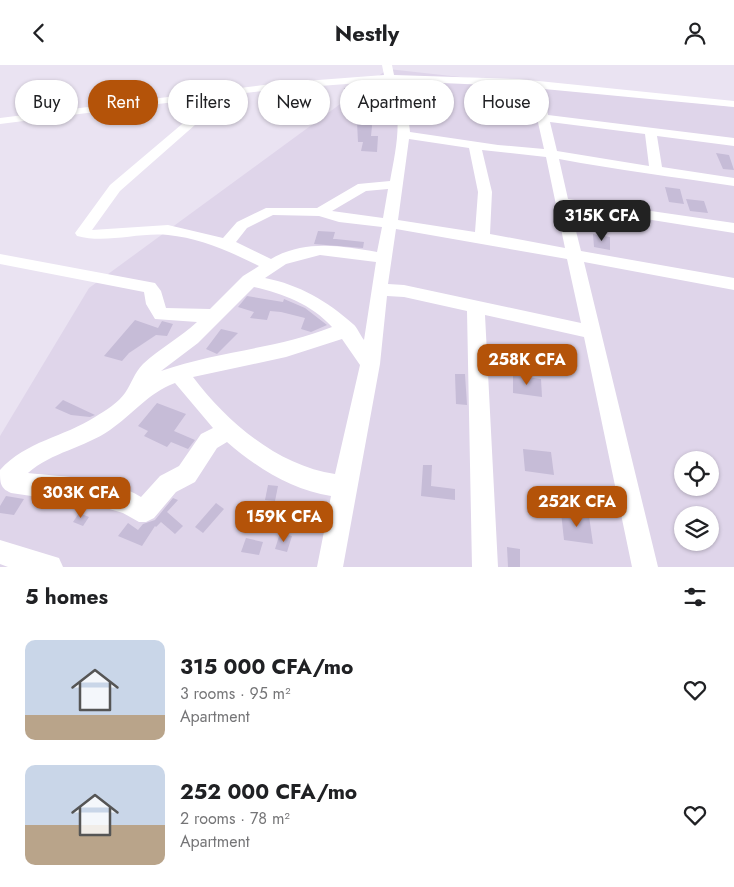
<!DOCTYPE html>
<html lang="en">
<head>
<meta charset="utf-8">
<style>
	:root { --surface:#fff; --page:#f6f6f6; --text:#202124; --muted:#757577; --accent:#b45309 }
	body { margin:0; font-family:Jost,sans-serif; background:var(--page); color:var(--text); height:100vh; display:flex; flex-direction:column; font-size:19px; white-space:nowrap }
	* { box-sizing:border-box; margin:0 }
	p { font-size:16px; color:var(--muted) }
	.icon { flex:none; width:28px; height:28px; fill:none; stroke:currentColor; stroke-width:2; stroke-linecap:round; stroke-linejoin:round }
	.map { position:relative; height:502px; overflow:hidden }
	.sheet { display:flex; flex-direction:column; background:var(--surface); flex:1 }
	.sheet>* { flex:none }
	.banner { position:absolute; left:15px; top:15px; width:705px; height:45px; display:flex; gap:10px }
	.fabs { position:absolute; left:674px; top:386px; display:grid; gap:10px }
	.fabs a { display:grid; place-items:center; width:45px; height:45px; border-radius:50%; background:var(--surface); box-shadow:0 1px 4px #0004; font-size:25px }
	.price { position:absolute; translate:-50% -42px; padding:0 11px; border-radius:10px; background:var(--accent); color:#fff; font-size:16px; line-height:32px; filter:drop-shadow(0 1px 2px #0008) }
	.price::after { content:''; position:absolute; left:50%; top:30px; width:15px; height:11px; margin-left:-8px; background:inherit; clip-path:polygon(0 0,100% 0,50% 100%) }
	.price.selected { background:#222; color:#fff }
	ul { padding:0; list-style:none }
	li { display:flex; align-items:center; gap:15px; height:125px; padding:0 25px }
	li span { display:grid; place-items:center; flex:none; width:140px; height:100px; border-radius:10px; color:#555 }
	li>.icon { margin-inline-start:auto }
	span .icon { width:60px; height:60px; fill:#fffc; stroke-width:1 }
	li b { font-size:21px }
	h2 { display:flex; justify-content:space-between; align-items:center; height:60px; padding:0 25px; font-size:21px }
	.tag { padding:0 18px; border-radius:22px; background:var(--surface); box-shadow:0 1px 4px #0004; font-size:18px; line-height:45px }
	.tag.selected { background:var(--accent); color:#fff }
	header { display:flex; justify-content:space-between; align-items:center; height:65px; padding:0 25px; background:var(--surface); font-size:22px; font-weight:700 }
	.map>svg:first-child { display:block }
	.residential { fill:#dfd5ea; fill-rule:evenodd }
	.building { fill:#c6bcd7 }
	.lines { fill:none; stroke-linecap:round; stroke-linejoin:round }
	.minor { fill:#fff; fill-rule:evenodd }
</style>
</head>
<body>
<header><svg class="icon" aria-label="back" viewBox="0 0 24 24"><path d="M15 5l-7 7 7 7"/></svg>Nestly<svg class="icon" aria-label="person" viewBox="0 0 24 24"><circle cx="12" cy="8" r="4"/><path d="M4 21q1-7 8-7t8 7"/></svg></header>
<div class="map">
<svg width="734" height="502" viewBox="0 0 734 502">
	<rect width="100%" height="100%" fill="#eae3f2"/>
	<path class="residential" d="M388,4l346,38v460h-734v-131l89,-148zM682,395h28v27h-28zM682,450h28v28h-28z"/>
	<g class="building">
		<polygon points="344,23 373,25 368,37 363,37 372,61 371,71 378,71 377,87 361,86 363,77 358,77 357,57 354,57 350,48"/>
		<polygon points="716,88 729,90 734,105 723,104"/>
		<polygon points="665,122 680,124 684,139 669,137"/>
		<polygon points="686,134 704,136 708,148 690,146"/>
		<polygon points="318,166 335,167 333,174 336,174 364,177 363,183 314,179"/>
		<polygon points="593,169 610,172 610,185 594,182"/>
		<polygon points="247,231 283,237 284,234 305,243 327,260 311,267 301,264 305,253 281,247 270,246 267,255 250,253 254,247 238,242"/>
		<polygon points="135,255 158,263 162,256 173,259 167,271 156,270 129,288 122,296 104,291"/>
		<polygon points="221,264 238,268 217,289 206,284"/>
		<polygon points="455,309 465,309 467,340 456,339"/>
		<polygon points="513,310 541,314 542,332 513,328"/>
		<polygon points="63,335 95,350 90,352 71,350 55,343"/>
		<polygon points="157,338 186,349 174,366 195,375 188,384 171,377 167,382 144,371 148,366 138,361"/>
		<polygon points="523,384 551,387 554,410 525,406"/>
		<polygon points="423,400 432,400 431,421 455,424 455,435 421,431"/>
		<polygon points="268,420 278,421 275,436 265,435"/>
		<polygon points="6,431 24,434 14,450 0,448 0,441"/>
		<polygon points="173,433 178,435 167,447 183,461 175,469 161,457 156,462 155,461 142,481 118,471 128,458 138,465 143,459 155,455"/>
		<polygon points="216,438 224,444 203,468 195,462"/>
		<polygon points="293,444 303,444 301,457 291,456"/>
		<polygon points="561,447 589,451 593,479 564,475"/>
		<polygon points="79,448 89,452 83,461 73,457"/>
		<polygon points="280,468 292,471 287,487 275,484"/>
		<polygon points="246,473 263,477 259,490 241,487"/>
		<polygon points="507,482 520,484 520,502 508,502"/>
	</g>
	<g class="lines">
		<g class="minor">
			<path d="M382,0h10l2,10 125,4 215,22v6l-190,-18 4,26 186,23v8l-77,-10 5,31 72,11v8c-59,-9 -117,-16 -175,-27l9,40 166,24v10l-164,-26 11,44 153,27v12l-150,-28 74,305h-26l-48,-230 -99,-22 13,252h-26l-5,-256 -63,-14 -17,-1 -7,68 -37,203h-26l14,-71c-39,-6 -74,-28 -104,-54l-10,6 -22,34 -19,10 -22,26 -8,4h-7l-16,-9 -24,-7 -88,-13c-11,-5 -11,-10 -11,-23 26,-29 64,-33 95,-53 10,-6 24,-15 30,-24 7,-10 9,-20 18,-29 17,-16 37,-26 54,-42l-42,-3 -9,-15 -2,-12 -144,-28v-10l155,29 6,8 5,17 44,1 33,-33 16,-10c-28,-14 -59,-28 -91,-31 -30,-3 -61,9 -91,1l-2,-3 35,-48 104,-88 -214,27v-6l279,-35 105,-8zM387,16c18,31 9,67 3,100l-32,3 -41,24h-51l-29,14 -14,16 -55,-13 -76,5 28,-39 109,-96 50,-6zM397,16l138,6 2,31 7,31 -46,-4 -88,-13 -4,-36zM550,57l95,12 4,32 -92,-15zM409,74l60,9 9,44 -3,40 -77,-12zM482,85l64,7 19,91 -75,-14 2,-42zM388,124l-5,29 -51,-7 34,-20zM273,150l46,1 20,6 43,5 -5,25c-35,-6 -72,-13 -106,7l-35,-17 11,-14zM396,164l171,30 14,64 -177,-38 -16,-1zM320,190l56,7 -12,78c-4,-5 -7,-13 -11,-16 -26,-23 -53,-39 -88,-46l21,-14zM254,222c30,7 57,17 78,40 -55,22 -115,24 -171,44l37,-28zM342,274l18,26 -25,109c-57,-8 -108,-52 -142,-97l93,-20zM175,318l38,45 -12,6 -22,32 -19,10 -19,21c-31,-20 -78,-20 -113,-24 24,-21 56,-25 82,-43 22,-15 38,-37 65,-47z"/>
			<polygon points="0,475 59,493 63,502 8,502 0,499"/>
		</g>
	</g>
</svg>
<div class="fabs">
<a><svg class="icon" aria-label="locate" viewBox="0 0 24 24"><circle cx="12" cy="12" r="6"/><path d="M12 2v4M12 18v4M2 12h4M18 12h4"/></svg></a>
<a><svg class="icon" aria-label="layers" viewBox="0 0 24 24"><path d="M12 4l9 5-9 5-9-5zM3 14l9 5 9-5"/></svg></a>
</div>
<b class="price selected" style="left:602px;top:177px">315K CFA</b>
<b class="price" style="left:527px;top:321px">258K CFA</b>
<b class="price" style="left:81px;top:454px">303K CFA</b>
<b class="price" style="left:577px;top:463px">252K CFA</b>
<b class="price" style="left:284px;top:478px">159K CFA</b>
<div class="banner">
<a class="tag">Buy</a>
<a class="tag selected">Rent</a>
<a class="tag">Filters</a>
<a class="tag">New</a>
<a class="tag">Apartment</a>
<a class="tag">House</a>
</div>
</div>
<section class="sheet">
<h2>5 homes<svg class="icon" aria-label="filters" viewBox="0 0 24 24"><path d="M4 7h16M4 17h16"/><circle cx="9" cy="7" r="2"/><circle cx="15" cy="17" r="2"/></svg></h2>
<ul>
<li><span style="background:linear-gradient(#c9d6e8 75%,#b9a48a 0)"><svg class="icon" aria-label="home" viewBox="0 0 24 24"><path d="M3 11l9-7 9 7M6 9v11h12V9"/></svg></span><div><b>315 000 CFA/mo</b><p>3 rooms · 95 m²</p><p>Apartment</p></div><svg class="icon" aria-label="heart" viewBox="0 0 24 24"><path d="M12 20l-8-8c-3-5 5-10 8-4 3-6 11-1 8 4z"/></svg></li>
<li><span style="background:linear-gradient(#c9d6e8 60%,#b9a48a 0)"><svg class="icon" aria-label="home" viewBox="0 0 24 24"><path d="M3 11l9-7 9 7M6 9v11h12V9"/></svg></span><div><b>252 000 CFA/mo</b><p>2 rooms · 78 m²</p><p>Apartment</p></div><svg class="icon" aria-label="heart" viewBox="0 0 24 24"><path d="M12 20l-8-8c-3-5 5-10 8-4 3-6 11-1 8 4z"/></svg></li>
</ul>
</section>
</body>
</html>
